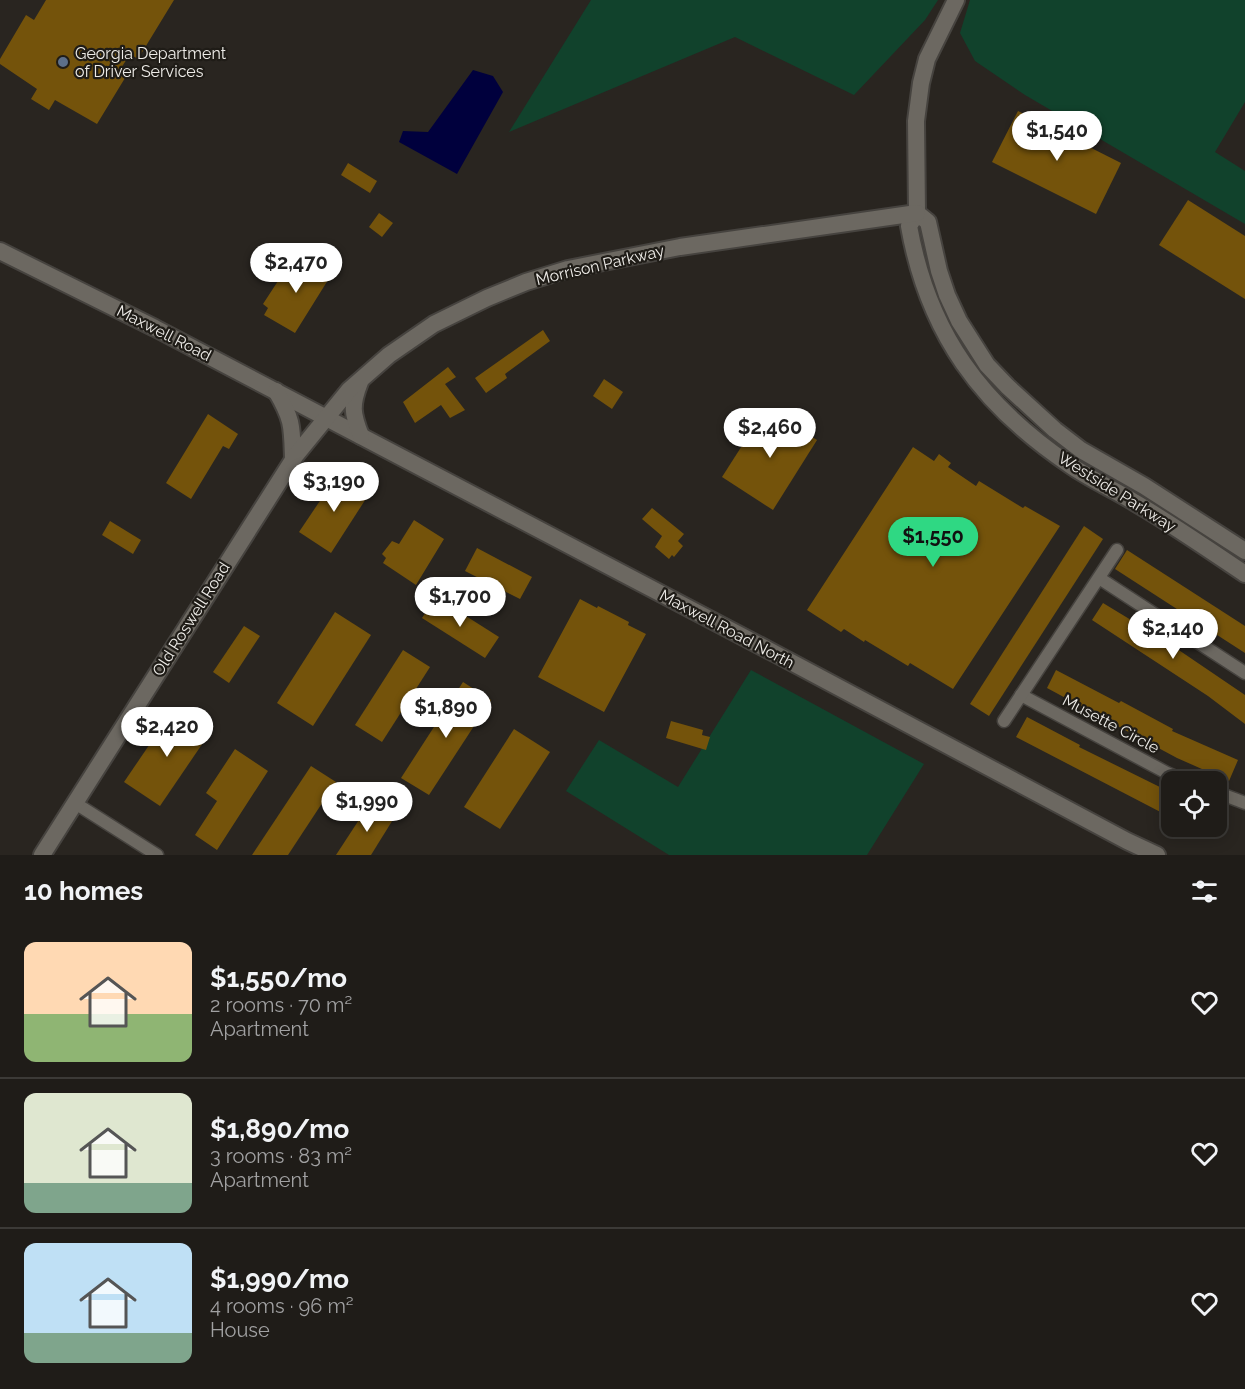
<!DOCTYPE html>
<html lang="en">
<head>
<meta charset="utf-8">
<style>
	:root { --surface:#1f1c18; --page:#272521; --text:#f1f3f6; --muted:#a1a1a2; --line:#3c3a37; --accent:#2fd883 }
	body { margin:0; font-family:Raleway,sans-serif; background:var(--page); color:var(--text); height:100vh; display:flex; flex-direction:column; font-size:22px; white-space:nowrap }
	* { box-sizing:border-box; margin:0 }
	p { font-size:20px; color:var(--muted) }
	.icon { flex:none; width:33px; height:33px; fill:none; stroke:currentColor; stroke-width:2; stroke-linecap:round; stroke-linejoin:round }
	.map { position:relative; height:855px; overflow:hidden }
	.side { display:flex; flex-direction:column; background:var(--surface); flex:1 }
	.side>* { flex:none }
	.buttons { position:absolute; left:1161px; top:771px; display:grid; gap:12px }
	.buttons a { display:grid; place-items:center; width:66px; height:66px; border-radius:12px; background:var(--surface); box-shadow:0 3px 15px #0003,0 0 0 2px var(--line); font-size:30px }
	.price { position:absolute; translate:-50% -51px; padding:0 14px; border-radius:21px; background:#fff; color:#222; font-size:20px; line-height:39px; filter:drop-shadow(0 2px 3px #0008) }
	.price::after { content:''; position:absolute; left:50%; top:36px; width:18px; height:14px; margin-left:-9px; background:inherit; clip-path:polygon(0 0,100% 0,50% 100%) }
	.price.on { background:var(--accent); color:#111 }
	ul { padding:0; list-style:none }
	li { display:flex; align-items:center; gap:18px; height:150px; padding:0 24px }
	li+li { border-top:2px solid var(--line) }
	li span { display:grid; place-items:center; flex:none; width:168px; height:120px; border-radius:12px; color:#555 }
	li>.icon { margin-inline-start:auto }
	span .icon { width:72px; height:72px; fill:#fffc; stroke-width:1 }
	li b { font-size:26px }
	h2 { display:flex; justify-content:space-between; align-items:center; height:72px; padding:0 24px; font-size:26px }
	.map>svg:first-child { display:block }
	.green { fill:#11422c }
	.water { fill:#00003d }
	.building { fill:#74530b }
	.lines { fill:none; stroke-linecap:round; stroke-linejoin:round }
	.street-casing { stroke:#46433f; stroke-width:15 }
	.secondary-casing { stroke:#46433f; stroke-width:20 }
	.street { stroke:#6c6861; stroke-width:12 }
	.secondary { stroke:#6c6861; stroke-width:16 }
	.service-dot { fill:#5c6f8a; stroke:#1f1c17; stroke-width:2 }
	.labels { text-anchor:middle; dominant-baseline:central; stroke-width:4.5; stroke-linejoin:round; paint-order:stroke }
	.poi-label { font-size:16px; fill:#eeece8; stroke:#1f1c17; text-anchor:start }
	.street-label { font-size:16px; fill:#eeece8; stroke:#1f1c17 }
</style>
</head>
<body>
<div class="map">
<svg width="1245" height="855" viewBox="0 0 1245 855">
	<rect width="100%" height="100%" fill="#292520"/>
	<g class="green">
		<polygon points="591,0 938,0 925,20 854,95 735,37 509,132"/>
		<polygon points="970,0 1245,0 1245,102 1215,152 1245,171 1245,224 1025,95 975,61 960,33"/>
		<polygon points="751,670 924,764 867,855 669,855 566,791 599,740 678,787"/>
	</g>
	<polygon class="water" points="473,70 493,76 503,92 457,174 399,142 403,131 428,132"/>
	<g class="building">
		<polygon points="46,0 174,0 138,59 130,54 118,73 125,78 97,124 55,100 49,110 31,99 37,89 0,64 0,59 26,15 34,20"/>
		<polygon points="1018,111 1121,163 1096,214 992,162"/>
		<polygon points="348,163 377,181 370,193 341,175"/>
		<polygon points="1188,200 1245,236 1245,299 1159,245"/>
		<polygon points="379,213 393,223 382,237 369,227"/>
		<polygon points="293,258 315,272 321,264 333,272 295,333 264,315 268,308 263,304"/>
		<polygon points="543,330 550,341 505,374 507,378 486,393 475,378"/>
		<polygon points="448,367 456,377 445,384 465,410 450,418 441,405 415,423 403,402"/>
		<polygon points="604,379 623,392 612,409 593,396"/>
		<polygon points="766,408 817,440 773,510 722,477"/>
		<polygon points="208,414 238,434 229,449 223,446 191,499 166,483"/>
		<polygon points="913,447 934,461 939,454 951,463 948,467 976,486 979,481 1023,508 1025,506 1060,526 953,689 910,663 908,666 865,640 864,642 844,629 841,632 807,610"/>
		<polygon points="338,474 369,494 331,553 299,532"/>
		<polygon points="652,508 684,534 678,541 683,546 674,557 672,555 669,559 655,547 662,536 642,519"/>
		<polygon points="414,520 444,539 416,585 383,563 386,558 382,554 392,541 399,544"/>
		<polygon points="110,521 141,540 133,554 102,535"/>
		<polygon points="1084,526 1103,539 989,716 970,704"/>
		<polygon points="477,548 532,577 520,599 465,571"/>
		<polygon points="1127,550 1245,626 1245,653 1115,569"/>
		<polygon points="436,597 499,637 485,658 422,618"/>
		<polygon points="580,599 597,608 598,606 629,622 628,625 646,634 604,712 538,677"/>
		<polygon points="1103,603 1164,640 1245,695 1245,724 1208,696 1092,620"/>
		<polygon points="335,612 371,635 313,726 277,703"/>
		<polygon points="244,626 260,636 229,683 213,672"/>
		<polygon points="403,650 430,667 382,742 355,725"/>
		<polygon points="1056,670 1119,703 1121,701 1173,729 1172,731 1238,760 1229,781 1177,758 1047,688"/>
		<polygon points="463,682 491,700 429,795 401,778"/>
		<polygon points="173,710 209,734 160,806 124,782"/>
		<polygon points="1027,717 1080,745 1079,747 1172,793 1172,818 1016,737"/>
		<polygon points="671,721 703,730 702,735 710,737 706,750 666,738"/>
		<polygon points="514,729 550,752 500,829 464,807"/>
		<polygon points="235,749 268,771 217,850 195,835 217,801 206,793"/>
		<polygon points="311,766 336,782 288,855 252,855"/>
		<polygon points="370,803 394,818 371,855 336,855"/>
	</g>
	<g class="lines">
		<defs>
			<g id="street">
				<polyline points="1099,578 1245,673"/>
				<polyline points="1021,695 1167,773 1187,782"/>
				<polyline points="1004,721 1117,550"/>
				<polyline points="1216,792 1245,803"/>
				<polyline points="75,803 157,855"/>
			</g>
			<g id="secondary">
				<path d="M956,0l-29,59 -6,24 -5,38 1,92 -8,13c19,107 72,179 161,239 20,14 43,24 64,37 38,22 74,47 111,72"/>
				<polyline points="917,213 928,222 939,271 947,295 959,321 987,365 1007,386 1055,430 1081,450 1144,486 1245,551"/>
				<polyline points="0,251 155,328 776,654 1127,841 1157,855"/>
				<path d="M360,382c-9,23 -8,31 1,54"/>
				<path d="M276,391c17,29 16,36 17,68"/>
				<polyline points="42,855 296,455 349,390 389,355 434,324 487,298 526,282 568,269 680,247 917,213"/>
			</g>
		</defs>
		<use href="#street" class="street-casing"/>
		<use href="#secondary" class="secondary-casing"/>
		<use href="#street" class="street"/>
		<use href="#secondary" class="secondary"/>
	</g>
	<circle class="service-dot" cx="63" cy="62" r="6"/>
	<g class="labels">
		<g class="poi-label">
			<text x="75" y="53">Georgia Department<tspan x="75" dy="18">of Driver Services</tspan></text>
		</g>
		<g class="street-label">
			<text transform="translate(600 265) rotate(-13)">Morrison Parkway</text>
			<text transform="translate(164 333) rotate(27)">Maxwell Road</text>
			<text transform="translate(1117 492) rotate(32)">Westside Parkway</text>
			<text transform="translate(191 619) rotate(-58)">Old Roswell Road</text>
			<text transform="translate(727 629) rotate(28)">Maxwell Road North</text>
			<text transform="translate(1111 724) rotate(28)">Musette Circle</text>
		</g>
	</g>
</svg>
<div class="buttons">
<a><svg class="icon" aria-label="locate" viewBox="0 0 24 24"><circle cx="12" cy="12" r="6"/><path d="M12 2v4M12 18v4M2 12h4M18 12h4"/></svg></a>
</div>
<b class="price" style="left:1057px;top:162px">$1,540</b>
<b class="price" style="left:296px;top:294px">$2,470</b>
<b class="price" style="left:770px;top:459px">$2,460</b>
<b class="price" style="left:334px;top:513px">$3,190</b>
<b class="price on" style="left:933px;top:568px">$1,550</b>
<b class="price" style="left:460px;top:628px">$1,700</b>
<b class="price" style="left:1173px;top:660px">$2,140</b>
<b class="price" style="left:446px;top:739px">$1,890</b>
<b class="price" style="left:167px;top:758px">$2,420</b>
<b class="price" style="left:367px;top:833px">$1,990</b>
</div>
<section class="side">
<h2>10 homes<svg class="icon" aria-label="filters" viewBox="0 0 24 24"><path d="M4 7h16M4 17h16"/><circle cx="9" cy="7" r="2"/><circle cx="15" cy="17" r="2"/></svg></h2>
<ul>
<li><span style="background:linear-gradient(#ffd9b3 60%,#8fb573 0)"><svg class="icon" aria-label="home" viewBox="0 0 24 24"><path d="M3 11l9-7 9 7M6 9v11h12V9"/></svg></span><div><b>$1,550/mo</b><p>2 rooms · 70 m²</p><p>Apartment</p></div><svg class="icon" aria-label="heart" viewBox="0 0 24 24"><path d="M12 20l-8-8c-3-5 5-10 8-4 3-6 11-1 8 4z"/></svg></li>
<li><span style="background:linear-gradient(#dfe7d0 75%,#7fa58c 0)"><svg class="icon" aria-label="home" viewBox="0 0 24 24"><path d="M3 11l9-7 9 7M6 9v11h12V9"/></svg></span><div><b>$1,890/mo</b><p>3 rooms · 83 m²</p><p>Apartment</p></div><svg class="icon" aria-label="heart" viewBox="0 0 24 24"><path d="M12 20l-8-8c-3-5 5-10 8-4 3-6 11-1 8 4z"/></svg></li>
<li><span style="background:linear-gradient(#bfe0f5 75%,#7fa58c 0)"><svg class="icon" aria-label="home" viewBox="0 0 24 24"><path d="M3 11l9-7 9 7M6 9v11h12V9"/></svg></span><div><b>$1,990/mo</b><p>4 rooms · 96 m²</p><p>House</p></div><svg class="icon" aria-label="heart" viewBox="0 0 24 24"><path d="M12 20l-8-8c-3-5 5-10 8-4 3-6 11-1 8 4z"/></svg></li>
</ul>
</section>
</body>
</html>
